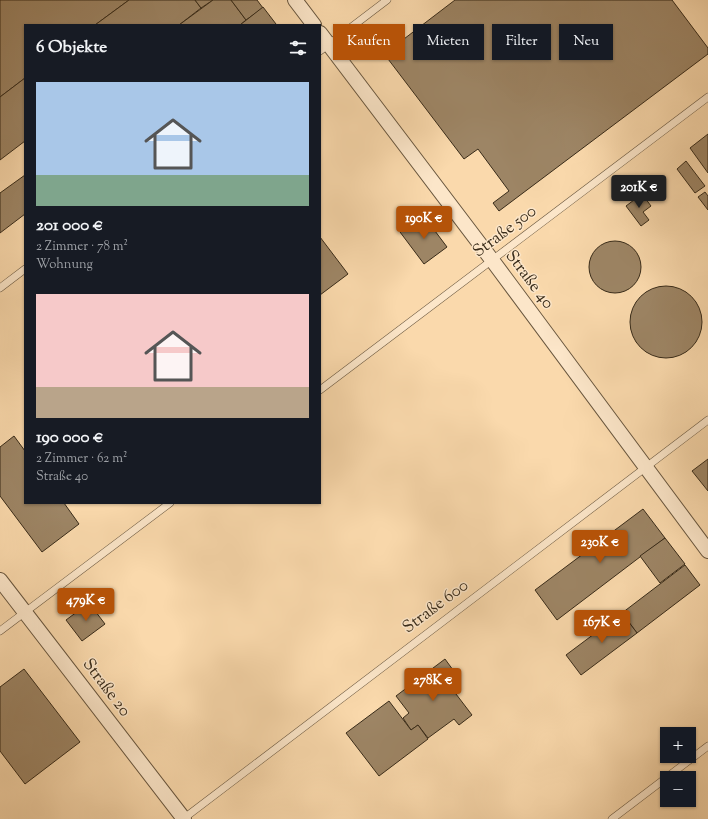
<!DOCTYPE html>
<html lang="de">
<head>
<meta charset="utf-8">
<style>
	:root { --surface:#171b24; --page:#20242c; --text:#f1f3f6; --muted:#9ea1a6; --accent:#b45309 }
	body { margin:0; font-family:"Sorts Mill Goudy",serif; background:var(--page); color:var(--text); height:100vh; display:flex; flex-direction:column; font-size:15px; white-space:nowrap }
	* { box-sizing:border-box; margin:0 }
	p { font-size:13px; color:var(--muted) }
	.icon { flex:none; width:22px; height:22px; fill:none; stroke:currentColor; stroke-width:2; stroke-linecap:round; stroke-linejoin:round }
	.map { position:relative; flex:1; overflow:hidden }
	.panel { position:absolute; left:24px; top:24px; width:297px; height:480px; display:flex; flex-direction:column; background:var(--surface); border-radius:0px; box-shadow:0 1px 3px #0004 }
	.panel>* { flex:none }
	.guide { position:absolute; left:333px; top:24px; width:315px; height:36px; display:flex; gap:8px }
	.tools { position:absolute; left:660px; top:727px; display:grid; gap:8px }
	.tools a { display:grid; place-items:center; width:36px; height:36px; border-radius:0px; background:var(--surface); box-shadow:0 1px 3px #0004; font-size:20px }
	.price { position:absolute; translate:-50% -34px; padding:0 9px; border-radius:4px; background:var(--accent); color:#fff; font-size:13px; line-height:26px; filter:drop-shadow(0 1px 2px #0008) }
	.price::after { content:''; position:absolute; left:50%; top:24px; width:12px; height:9px; margin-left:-6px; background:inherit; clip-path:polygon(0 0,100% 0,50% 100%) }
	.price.selected { background:#222; color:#fff }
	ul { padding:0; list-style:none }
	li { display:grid; align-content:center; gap:8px; height:212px; padding:0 12px }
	li span { display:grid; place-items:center; height:124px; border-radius:0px; color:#555 }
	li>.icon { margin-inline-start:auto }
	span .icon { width:72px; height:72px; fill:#fffc; stroke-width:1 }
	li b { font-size:17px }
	h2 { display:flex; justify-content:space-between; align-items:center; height:48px; padding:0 12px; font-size:17px }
	.pill { padding:0 14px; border-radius:0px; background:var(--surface); box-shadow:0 1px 3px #0004; font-size:14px; line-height:36px }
	.pill.selected { background:var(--accent); color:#fff }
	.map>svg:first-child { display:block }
	.building { fill:#9d8565; stroke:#382b19 }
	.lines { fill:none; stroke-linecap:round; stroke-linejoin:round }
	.lane-casing { stroke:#68563e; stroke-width:8 }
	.street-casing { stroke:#68563e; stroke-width:16 }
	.lane { stroke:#fce6c9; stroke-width:7 }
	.street { stroke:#fce6c9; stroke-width:14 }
	.labels { text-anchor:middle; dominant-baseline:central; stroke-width:3; stroke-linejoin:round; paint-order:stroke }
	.street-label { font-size:17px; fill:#382b19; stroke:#fce6c9 }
</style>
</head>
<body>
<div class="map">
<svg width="708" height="819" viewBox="0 0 708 819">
	<rect width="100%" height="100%" fill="#fad9ac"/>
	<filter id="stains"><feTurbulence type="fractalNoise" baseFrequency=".005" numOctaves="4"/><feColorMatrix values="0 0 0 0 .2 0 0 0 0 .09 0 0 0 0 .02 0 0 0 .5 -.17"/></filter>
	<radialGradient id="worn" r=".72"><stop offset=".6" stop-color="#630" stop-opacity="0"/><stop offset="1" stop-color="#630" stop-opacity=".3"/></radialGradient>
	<g class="building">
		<polygon points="0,0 129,0 95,25 25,25 25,78 0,97"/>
		<polygon points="129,0 195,0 201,8 179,25 95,25"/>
		<polygon points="195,0 213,0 201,8"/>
		<polygon points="213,0 231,0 246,20 240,25 179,25"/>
		<polygon points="231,0 257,0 263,8 246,20"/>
		<polygon points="455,0 672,0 708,48 708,54 499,211 493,203 509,191 478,149 464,159 385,55 401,43 400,42"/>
		<polygon points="263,7 276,24 275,25 240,25"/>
		<polygon points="25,78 25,141 0,160 0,97"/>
		<polygon points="708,134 708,173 690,148"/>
		<polygon points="686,161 705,186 695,193 677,169"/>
		<polygon points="25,175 25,214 0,233 0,193"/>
		<polygon points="705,192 708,196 708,210 698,197"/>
		<polygon points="642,194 651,206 643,212 649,220 641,226 626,206"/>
		<polygon points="423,215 447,247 424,264 400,232"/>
		<polygon points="320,237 348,274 320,295"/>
		<circle cx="615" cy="267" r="26"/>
		<circle cx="666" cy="322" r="36"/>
		<polygon points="14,436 25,451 25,503 64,503 79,524 42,552 0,496 0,447"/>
		<polygon points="708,459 708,491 692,471"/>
		<polygon points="643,509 665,538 557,620 535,590"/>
		<polygon points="665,538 685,564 660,583 640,556"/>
		<polygon points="685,565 700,585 637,633 622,613"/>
		<polygon points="89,603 105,624 82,641 66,620"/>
		<polygon points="622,613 637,633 581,675 566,655"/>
		<polygon points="445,659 453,670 443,677 472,715 459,725 454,719 428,738 418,725 411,730 403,718 409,713 396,696"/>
		<polygon points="24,669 80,742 25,784 0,751 0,687"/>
		<polygon points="389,701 411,730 418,725 428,739 379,776 346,733"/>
	</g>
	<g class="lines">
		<defs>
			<g id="lane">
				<polyline points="320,51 387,0"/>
				<polyline points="0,288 25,269"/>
				<polyline points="320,390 708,97"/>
				<polyline points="0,631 170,503"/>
				<polyline points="183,819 708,420"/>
				<polyline points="612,819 708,746"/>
			</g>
			<g id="street">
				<polyline points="295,0 314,25"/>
				<polyline points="320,33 492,260 708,551"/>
				<polyline points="0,580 184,819"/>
			</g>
		</defs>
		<use href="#lane" class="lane-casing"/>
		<use href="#street" class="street-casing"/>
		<use href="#lane" class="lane"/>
		<use href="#street" class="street"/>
	</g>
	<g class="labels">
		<g class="street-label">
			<text transform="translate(505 232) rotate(-37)">Straße 500</text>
			<text transform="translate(529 280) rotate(53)">Straße 40</text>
			<text transform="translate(436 607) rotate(-37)">Straße 600</text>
			<text transform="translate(106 688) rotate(53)">Straße 20</text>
		</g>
	</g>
	<rect width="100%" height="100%" filter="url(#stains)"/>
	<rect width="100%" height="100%" fill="url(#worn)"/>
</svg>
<div class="tools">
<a>+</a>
<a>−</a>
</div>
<b class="price selected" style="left:639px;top:209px">201K €</b>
<b class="price" style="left:424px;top:240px">190K €</b>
<b class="price" style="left:600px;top:564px">230K €</b>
<b class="price" style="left:86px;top:622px">479K €</b>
<b class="price" style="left:602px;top:644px">167K €</b>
<b class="price" style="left:433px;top:702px">278K €</b>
<div class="guide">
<a class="pill selected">Kaufen</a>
<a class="pill">Mieten</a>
<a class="pill">Filter</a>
<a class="pill">Neu</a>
</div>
<section class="panel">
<h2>6 Objekte<svg class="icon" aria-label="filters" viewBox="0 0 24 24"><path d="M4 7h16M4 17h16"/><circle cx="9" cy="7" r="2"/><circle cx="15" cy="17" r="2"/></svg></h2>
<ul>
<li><span style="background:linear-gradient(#a9c7e8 75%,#7fa58c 0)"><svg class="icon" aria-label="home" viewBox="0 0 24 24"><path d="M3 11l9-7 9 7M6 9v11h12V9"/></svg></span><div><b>201 000 €</b><p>2 Zimmer · 78 m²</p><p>Wohnung</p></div></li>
<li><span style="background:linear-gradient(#f6c9c9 75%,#b9a48a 0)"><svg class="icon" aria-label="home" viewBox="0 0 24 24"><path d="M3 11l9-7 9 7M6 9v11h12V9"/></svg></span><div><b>190 000 €</b><p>2 Zimmer · 62 m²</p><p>Straße 40</p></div></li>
</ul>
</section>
</div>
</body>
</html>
